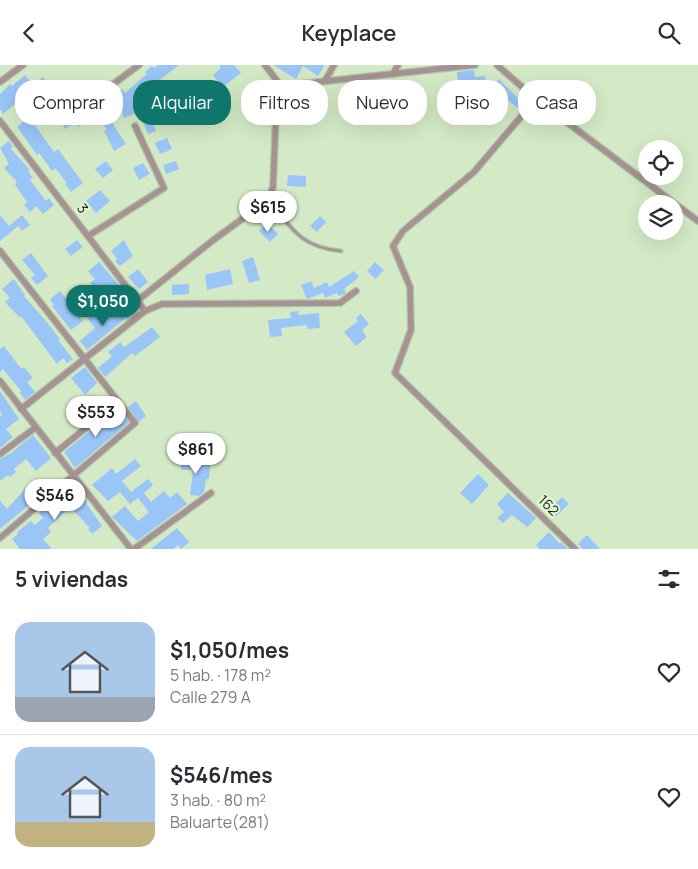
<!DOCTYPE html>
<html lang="es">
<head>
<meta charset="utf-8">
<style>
	:root { --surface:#fff; --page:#f2f2f3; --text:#2b2b33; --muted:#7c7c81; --line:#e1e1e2; --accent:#0f766e }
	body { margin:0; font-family:Manrope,sans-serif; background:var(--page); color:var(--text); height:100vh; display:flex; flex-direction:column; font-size:19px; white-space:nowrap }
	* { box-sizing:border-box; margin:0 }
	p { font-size:16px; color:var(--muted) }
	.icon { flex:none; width:28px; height:28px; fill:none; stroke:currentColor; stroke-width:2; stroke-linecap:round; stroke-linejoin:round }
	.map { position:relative; height:484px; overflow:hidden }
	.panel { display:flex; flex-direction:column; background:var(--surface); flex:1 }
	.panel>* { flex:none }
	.banner { position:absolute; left:15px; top:15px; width:669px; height:45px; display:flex; gap:10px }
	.controls { position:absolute; left:638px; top:75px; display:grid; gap:10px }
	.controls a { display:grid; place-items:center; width:45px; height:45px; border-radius:50%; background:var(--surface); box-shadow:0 5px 20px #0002; font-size:25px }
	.price { position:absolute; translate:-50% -42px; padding:0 11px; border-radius:18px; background:#fff; color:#222; font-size:16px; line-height:32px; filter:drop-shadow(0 1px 2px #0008) }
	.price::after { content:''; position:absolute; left:50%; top:30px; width:15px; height:11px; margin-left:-8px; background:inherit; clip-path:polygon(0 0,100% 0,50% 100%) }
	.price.active { background:var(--accent); color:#fff }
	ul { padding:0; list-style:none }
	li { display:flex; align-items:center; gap:15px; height:125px; padding:0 15px }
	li+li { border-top:1px solid var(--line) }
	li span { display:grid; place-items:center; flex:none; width:140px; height:100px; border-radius:15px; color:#555 }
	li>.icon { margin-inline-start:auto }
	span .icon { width:60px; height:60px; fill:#fffc; stroke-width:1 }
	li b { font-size:21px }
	h2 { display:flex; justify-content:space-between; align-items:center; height:60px; padding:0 15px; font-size:21px }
	.pill { padding:0 18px; border-radius:20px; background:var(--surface); box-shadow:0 5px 20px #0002; font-size:18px; line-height:45px }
	.pill.active { background:var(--accent); color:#fff }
	header { display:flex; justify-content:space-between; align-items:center; height:65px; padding:0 15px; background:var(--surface); font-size:22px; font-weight:600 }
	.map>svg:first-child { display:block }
	.building { fill:#9ac5f7 }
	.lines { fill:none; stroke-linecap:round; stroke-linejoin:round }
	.service-casing { stroke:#b1c5a5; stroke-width:5 }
	.minor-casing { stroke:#b1c5a5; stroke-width:8 }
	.service { stroke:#a69293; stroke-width:2.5 }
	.minor { stroke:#a69293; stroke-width:5.5 }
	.labels { text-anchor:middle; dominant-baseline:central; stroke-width:4; stroke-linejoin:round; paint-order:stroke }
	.street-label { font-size:14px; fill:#121a0d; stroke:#e1f7d3 }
</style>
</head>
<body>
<header><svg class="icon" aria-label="back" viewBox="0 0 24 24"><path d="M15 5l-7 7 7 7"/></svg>Keyplace<svg class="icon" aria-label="search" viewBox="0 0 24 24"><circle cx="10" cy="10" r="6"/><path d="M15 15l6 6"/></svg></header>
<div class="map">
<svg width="698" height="484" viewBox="0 0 698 484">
	<rect width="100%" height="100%" fill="#d4eac6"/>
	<g class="building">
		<polygon points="158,0 179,0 143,28 156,66 148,69 139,47 124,53 120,43 122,42 113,31 122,24 125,28 147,9 145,7 152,1 154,3"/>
		<polygon points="219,0 234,0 241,8 223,22 213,10 221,3"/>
		<polygon points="273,0 325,0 318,11 303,1 296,14"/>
		<polygon points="474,5 475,12 485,11 487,22 480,23 479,18 458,20 457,7"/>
		<polygon points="25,10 35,22 3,49 0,44 0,29 10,19 12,21"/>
		<polygon points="43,12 56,26 48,33 36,18"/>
		<polygon points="499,14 518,33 519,30 526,35 519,44 506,34 500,40 494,34 500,27 493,21"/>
		<polygon points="415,18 417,27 402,29 400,20"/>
		<polygon points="214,24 217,40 199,43 201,47 191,50 186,36 206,30 205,25"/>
		<polygon points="296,28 298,43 285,45 284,30"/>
		<polygon points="71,32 81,46 91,39 95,44 82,54 84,57 78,62 75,57 65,64 59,53 67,48 61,40"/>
		<polygon points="102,42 126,79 114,86 104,66 107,65 96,46"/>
		<polygon points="29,52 54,87 58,84 83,118 71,127 65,119 67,118 55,103 52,106 39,88 37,90 17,62"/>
		<polygon points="167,73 172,84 160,89 155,78"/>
		<polygon points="9,76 13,82 11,84 30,105 28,106 33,113 30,115 46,136 49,133 54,140 43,149 36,141 30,147 24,140 27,137 15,120 17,117 4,103 9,99 0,83"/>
		<polygon points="106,96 113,105 103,113 95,104"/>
		<polygon points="176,96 179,104 166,109 163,100"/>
		<polygon points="143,98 150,109 139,115 133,103"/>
		<polygon points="288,110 306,111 306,122 287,121"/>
		<polygon points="100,125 110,136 96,148 86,136"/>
		<polygon points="0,150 9,161 22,150 30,160 22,166 18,161 0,176"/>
		<polygon points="320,151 326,157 317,167 310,161"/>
		<polygon points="267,158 278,169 270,177 259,166"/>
		<polygon points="77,175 83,182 71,191 65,184"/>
		<polygon points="124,175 133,191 120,201 115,196 117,194 111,186"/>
		<polygon points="31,188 48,211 37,220 31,213 35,210 22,195"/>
		<polygon points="253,192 260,215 249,218 242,196"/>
		<polygon points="99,197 119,220 108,229 100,219 95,223 90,218 95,214 88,206"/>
		<polygon points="375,197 384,205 375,214 367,206"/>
		<polygon points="138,204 148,217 139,224 128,212"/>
		<polygon points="230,204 233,219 207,225 205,210"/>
		<polygon points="354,206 359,212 344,224 346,228 339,231 337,228 325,233 323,228 307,234 301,220 311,216 314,223 327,217 329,222"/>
		<polygon points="14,214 25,230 24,231 46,256 60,274 58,275 73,294 67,298 63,293 57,299 21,251 19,252 5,237 10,233 2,224"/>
		<polygon points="189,219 189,229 172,230 172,220"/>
		<polygon points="60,226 73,242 81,236 84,241 76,248 83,256 71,265 52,241 54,240 50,234"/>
		<polygon points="114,244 119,250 125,244 131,251 127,255 126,253 87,285 80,276 95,263 88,254 95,248 101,255"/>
		<polygon points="298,246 299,250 319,248 320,263 307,264 307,260 281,263 282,271 270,272 268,255 291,253 290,247"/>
		<polygon points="361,249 369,259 362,265 367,272 356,281 344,267 358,256 356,253"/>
		<polygon points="152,262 160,272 135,291 132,288 105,312 98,303 112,291 108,287 120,277 124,282"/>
		<polygon points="4,281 16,297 22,304 24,302 33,313 27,317 35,327 25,335 20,328 21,326 3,304 0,307 0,284"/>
		<polygon points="85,302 97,318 85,330 71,313"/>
		<polygon points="0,326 19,354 6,364 13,372 0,383 0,352 2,350 0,346"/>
		<polygon points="89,330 95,338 82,349 75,341"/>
		<polygon points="136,336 146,351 139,357 128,342"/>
		<polygon points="118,343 129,357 75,403 64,387"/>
		<polygon points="33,370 51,393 36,406 26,394 14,404 16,407 10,412 8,410 0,416 0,394 11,388"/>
		<polygon points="181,390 191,390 191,398 210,400 209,414 206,414 204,427 199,431 190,430 193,405 181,405"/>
		<polygon points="135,394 141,401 122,416 131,427 148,414 153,420 144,428 151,437 164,426 170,433 177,427 187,439 137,476 112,452 125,441 138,456 149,447 138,433 130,439 120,427 108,436 92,420 112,403 116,409"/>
		<polygon points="478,409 489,420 472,439 460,428"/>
		<polygon points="74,421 87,437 86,438 102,461 92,469 88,464 90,463 70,442 48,463 51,467 43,474 52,484 20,484 12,474 18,469 17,467 31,456 35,460 43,453 39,448 44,444 45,446 59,433 61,434"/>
		<polygon points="24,425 34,436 0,464 0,436 7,444"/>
		<polygon points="508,428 536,453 527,462 512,450 503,458 497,453 504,447 497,439"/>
		<polygon points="562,432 569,439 555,452 549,445"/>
		<polygon points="177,463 189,477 181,484 178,480 173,484 151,484"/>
		<polygon points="549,467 560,479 561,477 568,484 540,484 536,480"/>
		<polygon points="587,470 600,484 583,484 578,479"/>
	</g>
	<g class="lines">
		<defs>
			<path id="service" d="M269,136c24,29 32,46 72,50"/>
			<g id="minor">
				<polyline points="265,0 281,21"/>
				<polyline points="497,0 536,34 698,156"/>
				<polyline points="393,9 398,0"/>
				<polyline points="326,14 334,0"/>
				<polyline points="0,17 23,0"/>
				<polyline points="97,31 139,0"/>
				<polyline points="536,34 474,107 403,166 393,181 410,222 411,265 395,308 575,484"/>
				<polyline points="0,56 145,246"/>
				<polyline points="88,171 164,123 135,61"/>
				<polyline points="0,186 135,358 0,473"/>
				<polyline points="137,236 212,176 268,135 273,122 276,49 281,21 475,0"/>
				<polyline points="0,316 131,484"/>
				<polyline points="21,344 145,246 162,239 340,238 356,226"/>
				<polyline points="55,388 118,337"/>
				<polyline points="0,389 35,363"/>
				<polyline points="134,484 211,428"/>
			</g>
		</defs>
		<use href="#service" class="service-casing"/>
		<use href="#minor" class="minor-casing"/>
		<use href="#service" class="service"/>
		<use href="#minor" class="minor"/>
	</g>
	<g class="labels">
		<g class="street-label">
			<text transform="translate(83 143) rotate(53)">3</text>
			<text transform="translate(549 440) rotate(45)">162</text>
		</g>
	</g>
</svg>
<div class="controls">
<a><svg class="icon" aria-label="locate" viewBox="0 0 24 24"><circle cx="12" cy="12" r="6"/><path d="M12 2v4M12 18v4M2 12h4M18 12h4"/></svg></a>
<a><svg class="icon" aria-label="layers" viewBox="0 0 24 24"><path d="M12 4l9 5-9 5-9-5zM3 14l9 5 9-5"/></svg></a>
</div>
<b class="price" style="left:268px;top:168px">$615</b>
<b class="price active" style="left:103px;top:262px">$1,050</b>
<b class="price" style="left:96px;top:373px">$553</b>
<b class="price" style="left:196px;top:410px">$861</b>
<b class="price" style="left:55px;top:456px">$546</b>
<div class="banner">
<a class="pill">Comprar</a>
<a class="pill active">Alquilar</a>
<a class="pill">Filtros</a>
<a class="pill">Nuevo</a>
<a class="pill">Piso</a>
<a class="pill">Casa</a>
</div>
</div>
<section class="panel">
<h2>5 viviendas<svg class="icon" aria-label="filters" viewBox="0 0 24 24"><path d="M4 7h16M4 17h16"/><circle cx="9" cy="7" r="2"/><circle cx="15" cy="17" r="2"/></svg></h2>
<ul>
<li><span style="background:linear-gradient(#a9c7e8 75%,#9aa5b1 0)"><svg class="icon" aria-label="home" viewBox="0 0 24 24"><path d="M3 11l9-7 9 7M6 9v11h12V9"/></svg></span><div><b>$1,050/mes</b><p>5 hab. · 178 m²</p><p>Calle 279 A</p></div><svg class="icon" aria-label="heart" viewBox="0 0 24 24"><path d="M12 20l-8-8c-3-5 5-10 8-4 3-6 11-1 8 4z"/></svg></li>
<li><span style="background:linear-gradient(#a9c7e8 75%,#c2b280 0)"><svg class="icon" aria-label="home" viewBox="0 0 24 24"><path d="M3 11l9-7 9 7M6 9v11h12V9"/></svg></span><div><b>$546/mes</b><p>3 hab. · 80 m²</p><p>Baluarte(281)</p></div><svg class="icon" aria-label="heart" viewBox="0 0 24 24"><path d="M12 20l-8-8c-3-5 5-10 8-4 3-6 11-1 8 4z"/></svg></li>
</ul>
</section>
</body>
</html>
